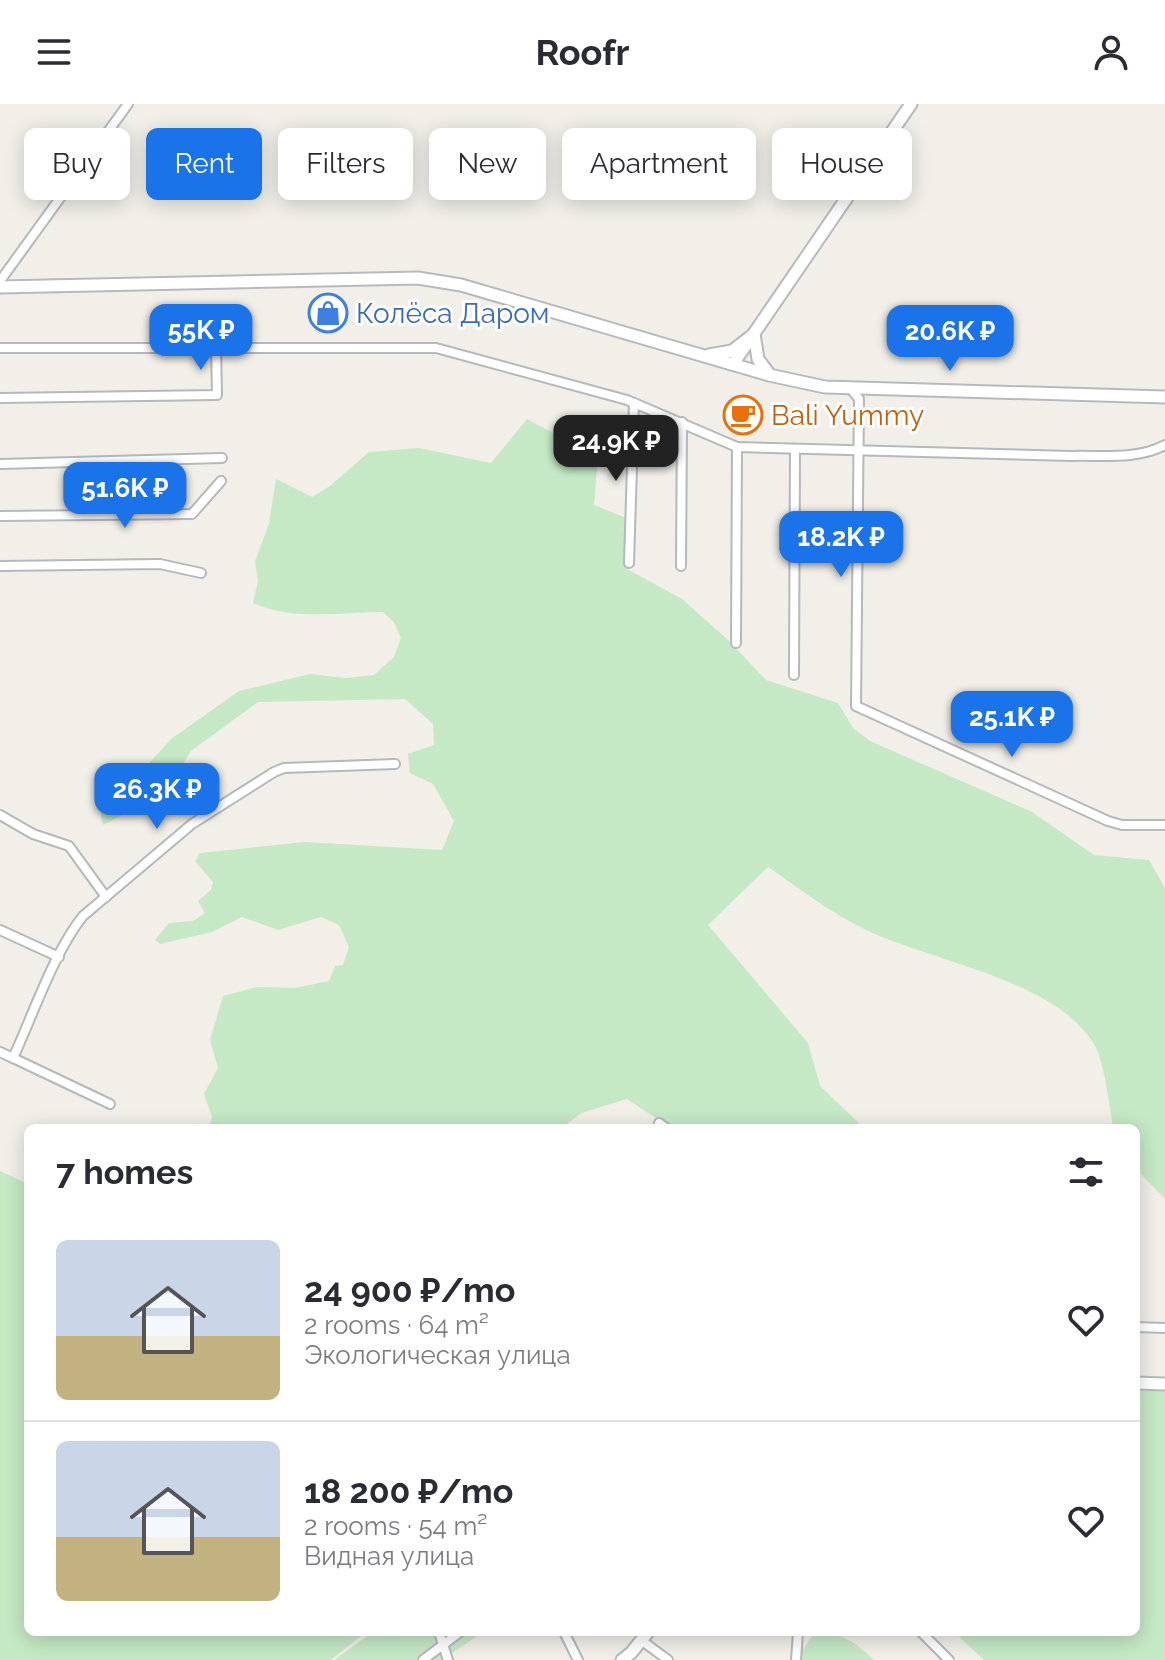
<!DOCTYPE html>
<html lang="en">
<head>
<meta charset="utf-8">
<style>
	:root { --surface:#fff; --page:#f7f7f7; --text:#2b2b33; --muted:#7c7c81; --line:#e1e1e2; --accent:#1a73e8 }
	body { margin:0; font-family:Raleway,sans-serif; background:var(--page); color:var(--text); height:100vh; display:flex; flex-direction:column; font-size:30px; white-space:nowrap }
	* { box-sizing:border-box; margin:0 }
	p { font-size:26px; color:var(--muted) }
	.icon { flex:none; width:44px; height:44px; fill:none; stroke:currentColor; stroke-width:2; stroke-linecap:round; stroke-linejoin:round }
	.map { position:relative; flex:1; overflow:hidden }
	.side { position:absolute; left:24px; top:1020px; width:1116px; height:512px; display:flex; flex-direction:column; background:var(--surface); border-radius:12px; box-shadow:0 4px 20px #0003 }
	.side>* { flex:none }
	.banner { position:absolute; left:24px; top:24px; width:1118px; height:72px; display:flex; gap:16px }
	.price { position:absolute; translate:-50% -68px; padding:0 18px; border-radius:16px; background:var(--accent); color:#fff; font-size:26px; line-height:52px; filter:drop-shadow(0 2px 4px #0008) }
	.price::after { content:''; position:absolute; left:50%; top:48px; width:24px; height:18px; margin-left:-12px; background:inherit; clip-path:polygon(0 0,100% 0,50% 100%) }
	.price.active { background:#222; color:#fff }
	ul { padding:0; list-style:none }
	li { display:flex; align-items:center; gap:24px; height:200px; padding:0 32px }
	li+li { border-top:2px solid var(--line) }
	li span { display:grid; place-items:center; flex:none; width:224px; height:160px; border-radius:12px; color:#555 }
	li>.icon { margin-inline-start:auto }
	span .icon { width:96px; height:96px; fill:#fffc; stroke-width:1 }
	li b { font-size:34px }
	h2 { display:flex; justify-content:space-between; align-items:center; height:96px; padding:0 32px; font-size:34px }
	.tag { padding:0 28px; border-radius:12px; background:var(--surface); box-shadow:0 4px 20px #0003; font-size:28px; line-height:72px }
	.tag.active { background:var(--accent); color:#fff }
	header { display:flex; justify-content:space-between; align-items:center; height:104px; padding:0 32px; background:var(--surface); font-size:36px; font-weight:700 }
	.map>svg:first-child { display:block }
	.green { fill:#c5e8c5 }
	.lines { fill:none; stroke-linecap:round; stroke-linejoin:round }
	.street-casing { stroke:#b5b8bc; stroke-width:12 }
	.secondary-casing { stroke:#b6babf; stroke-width:15 }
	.street { stroke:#fff; stroke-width:8 }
	.secondary { stroke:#fff; stroke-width:11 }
	.labels { text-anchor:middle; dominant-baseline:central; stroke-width:6; stroke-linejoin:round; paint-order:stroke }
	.shop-label { font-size:28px; fill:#366cbe; stroke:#fff; text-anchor:start }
	.food-label { font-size:28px; fill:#c56008; stroke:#fff; text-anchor:start }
</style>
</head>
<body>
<header><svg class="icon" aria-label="menu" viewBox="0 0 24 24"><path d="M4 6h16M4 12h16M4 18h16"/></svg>Roofr<svg class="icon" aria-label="person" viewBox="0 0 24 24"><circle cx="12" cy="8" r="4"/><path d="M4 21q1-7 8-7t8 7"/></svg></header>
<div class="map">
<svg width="1165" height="1556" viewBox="0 0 1165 1556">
	<rect width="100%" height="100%" fill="#f1efe8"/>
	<g class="green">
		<path d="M527,315l71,38 -4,48 32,13 1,51 55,30 46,41 38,40 72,23 15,25 17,13 162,71 62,43 55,5 16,28v311l-29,-30v-41h-23c-3,-20 -9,-68 -19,-84 -40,-65 -161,-82 -228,-114 -35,-17 -66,-41 -98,-63l-60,58 100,118 12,43 44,42h-193l-44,-29 -46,14 -19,15h-353l3,-11 -8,-23 14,-26 -8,-28 13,-44 34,-9 38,1 34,-7 6,-15 8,-1 6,-18 -10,-22 -18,-8 -43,13 -36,-13 -30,15 -52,12 -5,-4 14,-17 24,-2 12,-8 -7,-12 13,-11 2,-8 -18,-21 5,-8 105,-11 137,8 12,-29 -21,-37 -23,-11 -2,-19 26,-9 -1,-21 -28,-25 -147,3 -67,49 -26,41 -62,33 -4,-20 35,-25 37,-41 68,-48 71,-17 36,4 28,-3 20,-18 7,-19 -7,-16 -11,-10c-44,0 -89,9 -130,-9l5,-22 -3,-20 14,-37 7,-45 36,18 18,-11 39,-34 50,-4 72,15z"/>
		<polygon points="0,1067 28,1080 28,1528 366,1528 331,1556 0,1556"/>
		<polygon points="1136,1287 1165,1287 1165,1556 984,1556 954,1528 1136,1528"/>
		<polygon points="373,1528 483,1528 442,1556 334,1556"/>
		<path d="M815,1528c27,0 41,11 59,28h-75l-1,-4z"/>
	</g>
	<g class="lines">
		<defs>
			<g id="street">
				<polyline points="0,177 128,0"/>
				<path d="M0,244h436l191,52 110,47 334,9c30,-1 66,4 94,-11"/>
				<polyline points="851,285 859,295 856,602 1108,717 1122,721 1165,721"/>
				<polyline points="0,294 217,291 216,243"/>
				<polyline points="0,360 222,354"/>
				<polyline points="0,412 192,410 221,377"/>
				<polyline points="629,459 634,299"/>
				<polyline points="0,462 160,460 201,469"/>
				<polyline points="681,462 682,318"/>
				<polyline points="736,539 737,343"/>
				<polyline points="794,571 795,346"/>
				<polyline points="0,711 33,730 69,742 106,793"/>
				<polyline points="0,826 59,853"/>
				<path d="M0,948l13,6c20,-43 41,-106 70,-142l109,-92 82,-52 10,-4 111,-4"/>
				<polyline points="13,954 110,1000"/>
				<polyline points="659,1019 666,1024"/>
				<polyline points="1136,1223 1165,1224"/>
				<polyline points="439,1528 448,1556"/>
				<polyline points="564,1528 578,1556"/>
				<polyline points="921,1528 949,1556"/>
				<polyline points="641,1536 668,1556"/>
				<polyline points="423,1556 460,1528"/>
				<polyline points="796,1556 798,1528"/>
			</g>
			<g id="secondary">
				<polyline points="0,183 418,174 461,181 769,271 825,283 1165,293"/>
				<polyline points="709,251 732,247 754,230 758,255 769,270"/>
				<polyline points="733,260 911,0"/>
				<polyline points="1136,1279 1165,1280"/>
				<polyline points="622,1556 631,1549 648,1528"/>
			</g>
		</defs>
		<use href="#street" class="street-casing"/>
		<use href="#secondary" class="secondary-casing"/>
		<use href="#street" class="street"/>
		<use href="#secondary" class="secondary"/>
	</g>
	<defs>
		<symbol id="shop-ring" viewBox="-11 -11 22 22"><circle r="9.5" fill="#fff" stroke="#3f7fe0" stroke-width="1.5"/><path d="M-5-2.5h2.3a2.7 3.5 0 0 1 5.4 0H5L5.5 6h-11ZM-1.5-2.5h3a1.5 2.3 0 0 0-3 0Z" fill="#3f7fe0"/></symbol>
		<symbol id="cafe-ring" viewBox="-11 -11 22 22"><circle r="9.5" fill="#fff" stroke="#e8710a" stroke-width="1.5"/><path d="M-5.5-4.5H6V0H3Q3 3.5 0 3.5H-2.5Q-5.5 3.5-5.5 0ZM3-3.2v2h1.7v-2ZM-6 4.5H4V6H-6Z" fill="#e8710a"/></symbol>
	</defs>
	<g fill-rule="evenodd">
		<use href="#shop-ring" x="306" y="187" width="44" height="44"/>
		<use href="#cafe-ring" x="721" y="289" width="44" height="44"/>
	</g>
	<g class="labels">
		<g class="shop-label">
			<text x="356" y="209">Колёса Даром</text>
		</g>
		<g class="food-label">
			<text x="771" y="311">Bali Yummy</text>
		</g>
	</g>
</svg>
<b class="price" style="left:201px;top:268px">55K ₽</b>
<b class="price" style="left:950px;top:269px">20.6K ₽</b>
<b class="price active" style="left:616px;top:379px">24.9K ₽</b>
<b class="price" style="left:125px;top:426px">51.6K ₽</b>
<b class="price" style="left:841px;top:475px">18.2K ₽</b>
<b class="price" style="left:1012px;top:655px">25.1K ₽</b>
<b class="price" style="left:157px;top:727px">26.3K ₽</b>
<div class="banner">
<a class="tag">Buy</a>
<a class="tag active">Rent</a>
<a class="tag">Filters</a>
<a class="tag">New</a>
<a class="tag">Apartment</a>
<a class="tag">House</a>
</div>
<section class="side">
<h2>7 homes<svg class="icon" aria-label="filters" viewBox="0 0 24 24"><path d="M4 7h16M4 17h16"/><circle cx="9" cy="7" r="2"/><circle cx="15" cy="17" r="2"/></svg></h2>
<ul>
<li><span style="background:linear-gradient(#c9d6e8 60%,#c2b280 0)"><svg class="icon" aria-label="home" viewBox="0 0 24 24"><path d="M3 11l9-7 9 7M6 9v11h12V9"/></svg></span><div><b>24 900 ₽/mo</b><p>2 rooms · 64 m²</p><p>Экологическая улица</p></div><svg class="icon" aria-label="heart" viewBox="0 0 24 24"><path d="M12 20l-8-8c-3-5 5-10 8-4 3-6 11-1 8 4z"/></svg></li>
<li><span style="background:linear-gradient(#c9d6e8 60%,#c2b280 0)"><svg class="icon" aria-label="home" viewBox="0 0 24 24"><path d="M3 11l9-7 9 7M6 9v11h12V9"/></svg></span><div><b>18 200 ₽/mo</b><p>2 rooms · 54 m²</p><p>Видная улица</p></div><svg class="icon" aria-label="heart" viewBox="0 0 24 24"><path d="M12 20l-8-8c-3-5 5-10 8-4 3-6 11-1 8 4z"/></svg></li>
</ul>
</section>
</div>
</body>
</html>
